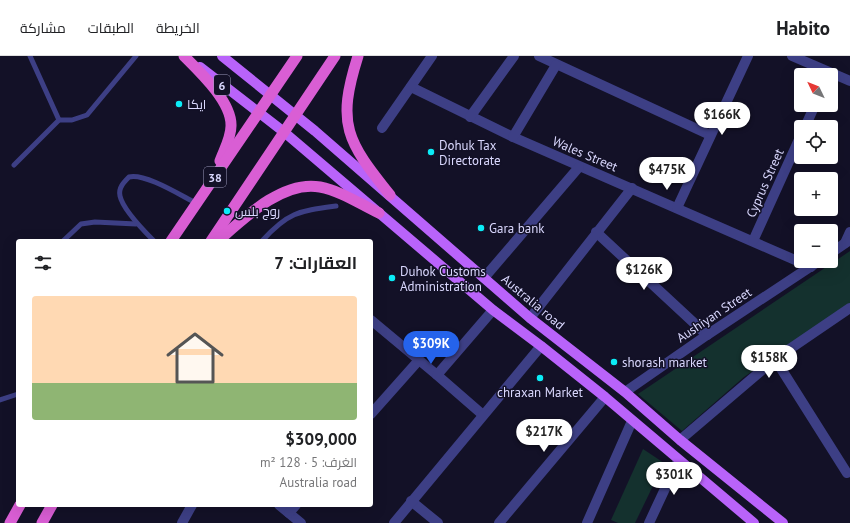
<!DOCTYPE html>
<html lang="ar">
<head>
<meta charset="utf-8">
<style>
	:root { --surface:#fff; --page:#f2f2f2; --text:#202124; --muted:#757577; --line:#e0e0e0; --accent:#2563eb }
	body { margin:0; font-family:"PT Sans",Cairo,sans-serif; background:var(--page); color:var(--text); direction:rtl; height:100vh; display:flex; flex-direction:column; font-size:15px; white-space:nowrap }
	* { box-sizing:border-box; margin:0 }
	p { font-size:13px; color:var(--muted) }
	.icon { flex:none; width:22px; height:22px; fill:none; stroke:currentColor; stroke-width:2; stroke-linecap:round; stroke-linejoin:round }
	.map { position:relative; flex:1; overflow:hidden; direction:ltr }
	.sheet { position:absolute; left:16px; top:183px; width:357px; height:268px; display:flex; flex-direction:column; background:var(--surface); border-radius:4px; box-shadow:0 4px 16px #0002; direction:rtl }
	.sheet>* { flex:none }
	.needle { width:26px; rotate:313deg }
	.buttons { position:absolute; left:794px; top:12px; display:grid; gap:8px }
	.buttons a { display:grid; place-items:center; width:44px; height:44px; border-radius:4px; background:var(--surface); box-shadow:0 4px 16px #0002; font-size:20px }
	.price { position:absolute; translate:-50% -34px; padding:0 9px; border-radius:14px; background:#fff; color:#222; font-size:13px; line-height:26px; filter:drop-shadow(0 1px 2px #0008) }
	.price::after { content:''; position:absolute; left:50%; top:24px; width:12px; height:9px; margin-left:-6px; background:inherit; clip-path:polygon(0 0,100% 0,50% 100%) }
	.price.active { background:var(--accent); color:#fff }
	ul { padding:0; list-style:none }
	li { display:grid; align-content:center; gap:8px; height:212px; padding:0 16px }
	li+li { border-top:1px solid var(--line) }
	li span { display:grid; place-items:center; height:124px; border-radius:4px; color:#555 }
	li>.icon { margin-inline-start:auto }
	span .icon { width:72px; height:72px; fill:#fffc; stroke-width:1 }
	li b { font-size:17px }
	h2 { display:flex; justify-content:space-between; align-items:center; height:48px; padding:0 16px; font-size:17px }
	header { display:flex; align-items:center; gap:24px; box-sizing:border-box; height:56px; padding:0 20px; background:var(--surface); border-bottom:1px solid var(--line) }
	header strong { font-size:19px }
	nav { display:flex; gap:22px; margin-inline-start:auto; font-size:14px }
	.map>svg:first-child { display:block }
	.green { fill:#14312e }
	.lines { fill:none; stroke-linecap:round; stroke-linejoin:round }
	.service { stroke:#3d3f85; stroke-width:5 }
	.minor { stroke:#3d3f85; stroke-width:10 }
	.tertiary { stroke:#3d3f85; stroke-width:10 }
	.primary { stroke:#b963fa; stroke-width:10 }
	.trunk { stroke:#d95ed4; stroke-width:11 }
	.poi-dot { fill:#0becf7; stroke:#131127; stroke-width:1.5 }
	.labels { text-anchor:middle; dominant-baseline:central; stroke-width:3; stroke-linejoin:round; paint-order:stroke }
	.shield { fill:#131127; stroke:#9e9cbe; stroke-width:1 }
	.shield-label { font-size:12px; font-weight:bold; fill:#dad8fe }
	.poi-label { font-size:13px; fill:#dad8fe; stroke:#131127; text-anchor:start }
	.street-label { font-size:13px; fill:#dad8fe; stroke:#131127 }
</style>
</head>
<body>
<header>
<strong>Habito</strong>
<nav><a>الخريطة</a><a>الطبقات</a><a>مشاركة</a></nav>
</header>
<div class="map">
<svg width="850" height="467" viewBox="0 0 850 467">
	<rect width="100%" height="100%" fill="#131127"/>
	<g class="green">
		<polygon points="850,195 850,248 744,321 682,375 638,338"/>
		<polygon points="643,393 664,407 635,467 618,467 611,464"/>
	</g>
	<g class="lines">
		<g class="service">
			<polyline points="30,0 59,64"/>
			<polyline points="14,109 59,64 72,64 87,59 136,0"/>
			<polyline points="63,185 81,168 95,166 136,168"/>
			<path d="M154,185c-10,-10 -31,-31 -34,-45 -2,-8 4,-14 9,-19 16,-4 51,18 67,26"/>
			<path d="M262,185c26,-29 37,-30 74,-35"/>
			<polyline points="0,344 18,338"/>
		</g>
		<g class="minor">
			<polyline points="539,0 710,79"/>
			<polyline points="792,0 850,25"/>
			<polyline points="411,31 513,81 811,211"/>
			<polyline points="470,61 514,0"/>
			<polyline points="805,71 815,49"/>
			<polyline points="382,72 432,0"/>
			<polyline points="513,81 556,9"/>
			<polyline points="677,152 748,0"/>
			<polyline points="596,176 707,279"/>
			<polyline points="753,185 801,79"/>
			<polyline points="845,187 850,176"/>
			<polyline points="484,222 579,111"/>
			<polyline points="530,262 632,132"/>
			<polyline points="371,264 437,319"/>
			<polyline points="775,303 847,417"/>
			<polyline points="371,358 419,304"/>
			<polyline points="483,359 437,319 493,254"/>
			<polyline points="680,384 775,303 850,252"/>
			<polyline points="411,445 438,467"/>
			<polyline points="279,449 301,467"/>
			<polyline points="289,457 296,449"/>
			<polyline points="182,467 192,449"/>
			<polyline points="394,467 541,290"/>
			<polyline points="499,467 605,341"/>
			<polyline points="587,467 632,365"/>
			<polyline points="649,467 678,405"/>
		</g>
		<g class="tertiary">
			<polyline points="831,197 850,184"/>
			<polyline points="625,336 707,279 819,205"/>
		</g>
		<g class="primary">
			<polyline points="222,0 315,75 530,262 625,336 680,384 783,467"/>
			<polyline points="200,11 284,76 493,254 541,290 605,341 754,467"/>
		</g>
		<g class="trunk">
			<path d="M184,0c16,16 48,46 47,70 0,12 -7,24 -11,35"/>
			<path d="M358,0c-22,69 -11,85 32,139"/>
			<polyline points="171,185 297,0"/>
			<polyline points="211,185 335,0"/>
			<path d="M218,185c26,-23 65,-61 102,-54 21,4 40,17 59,26"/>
			<polyline points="10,467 20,449"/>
			<polyline points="42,467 52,449"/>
		</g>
	</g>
	<g class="poi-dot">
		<circle cx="179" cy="48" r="4"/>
		<circle cx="431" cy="96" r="4"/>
		<circle cx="227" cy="155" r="4"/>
		<circle cx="481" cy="172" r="4"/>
		<circle cx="392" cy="222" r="4"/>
		<circle cx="614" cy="306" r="4"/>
		<circle cx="540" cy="322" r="4"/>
	</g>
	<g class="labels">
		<g class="shield">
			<rect x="214" y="19" width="16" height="20" rx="3"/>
			<rect x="204" y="111" width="22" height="20" rx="3"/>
		</g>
		<g class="shield-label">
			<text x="222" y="29">6</text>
			<text x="215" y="121">38</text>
		</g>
		<g class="poi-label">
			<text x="187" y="48">ايكا</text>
			<text x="439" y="89">Dohuk Tax<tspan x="439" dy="15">Directorate</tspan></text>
			<text x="235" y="155">روج بلس</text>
			<text x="489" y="172">Gara bank</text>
			<text x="400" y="215">Duhok Customs<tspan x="400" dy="15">Administration</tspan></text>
			<text x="622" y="306">shorash market</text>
			<text x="540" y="336" text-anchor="middle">chraxan Market</text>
		</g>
		<g class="street-label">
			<text transform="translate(585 98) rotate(23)">Wales Street</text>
			<text transform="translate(765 127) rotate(-66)">Cyprus Street</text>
			<text transform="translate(533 246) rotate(40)">Australia road</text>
			<text transform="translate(714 259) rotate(-34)">Aushiyan Street</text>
		</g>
	</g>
</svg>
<div class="buttons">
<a><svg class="needle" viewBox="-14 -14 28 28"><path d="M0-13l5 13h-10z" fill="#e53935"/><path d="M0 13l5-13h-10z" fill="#757577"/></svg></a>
<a><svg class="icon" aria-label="locate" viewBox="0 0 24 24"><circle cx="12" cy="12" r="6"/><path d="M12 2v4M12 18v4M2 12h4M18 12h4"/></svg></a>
<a>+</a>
<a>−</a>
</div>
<b class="price" style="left:722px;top:80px">$166K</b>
<b class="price" style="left:667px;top:135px">$475K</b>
<b class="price" style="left:644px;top:235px">$126K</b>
<b class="price active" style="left:431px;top:309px">$309K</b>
<b class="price" style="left:769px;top:323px">$158K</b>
<b class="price" style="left:544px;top:397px">$217K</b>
<b class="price" style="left:674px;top:440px">$301K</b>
<section class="sheet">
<h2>العقارات: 7<svg class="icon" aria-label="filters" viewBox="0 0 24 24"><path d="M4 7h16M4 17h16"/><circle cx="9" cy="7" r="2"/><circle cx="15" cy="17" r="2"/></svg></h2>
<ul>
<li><span style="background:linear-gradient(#ffd9b3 70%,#8fb573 0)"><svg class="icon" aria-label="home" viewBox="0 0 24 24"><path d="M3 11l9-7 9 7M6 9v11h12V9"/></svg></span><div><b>$309,000</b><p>الغرف: 5 · 128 m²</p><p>Australia road</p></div></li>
</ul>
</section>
</div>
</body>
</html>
